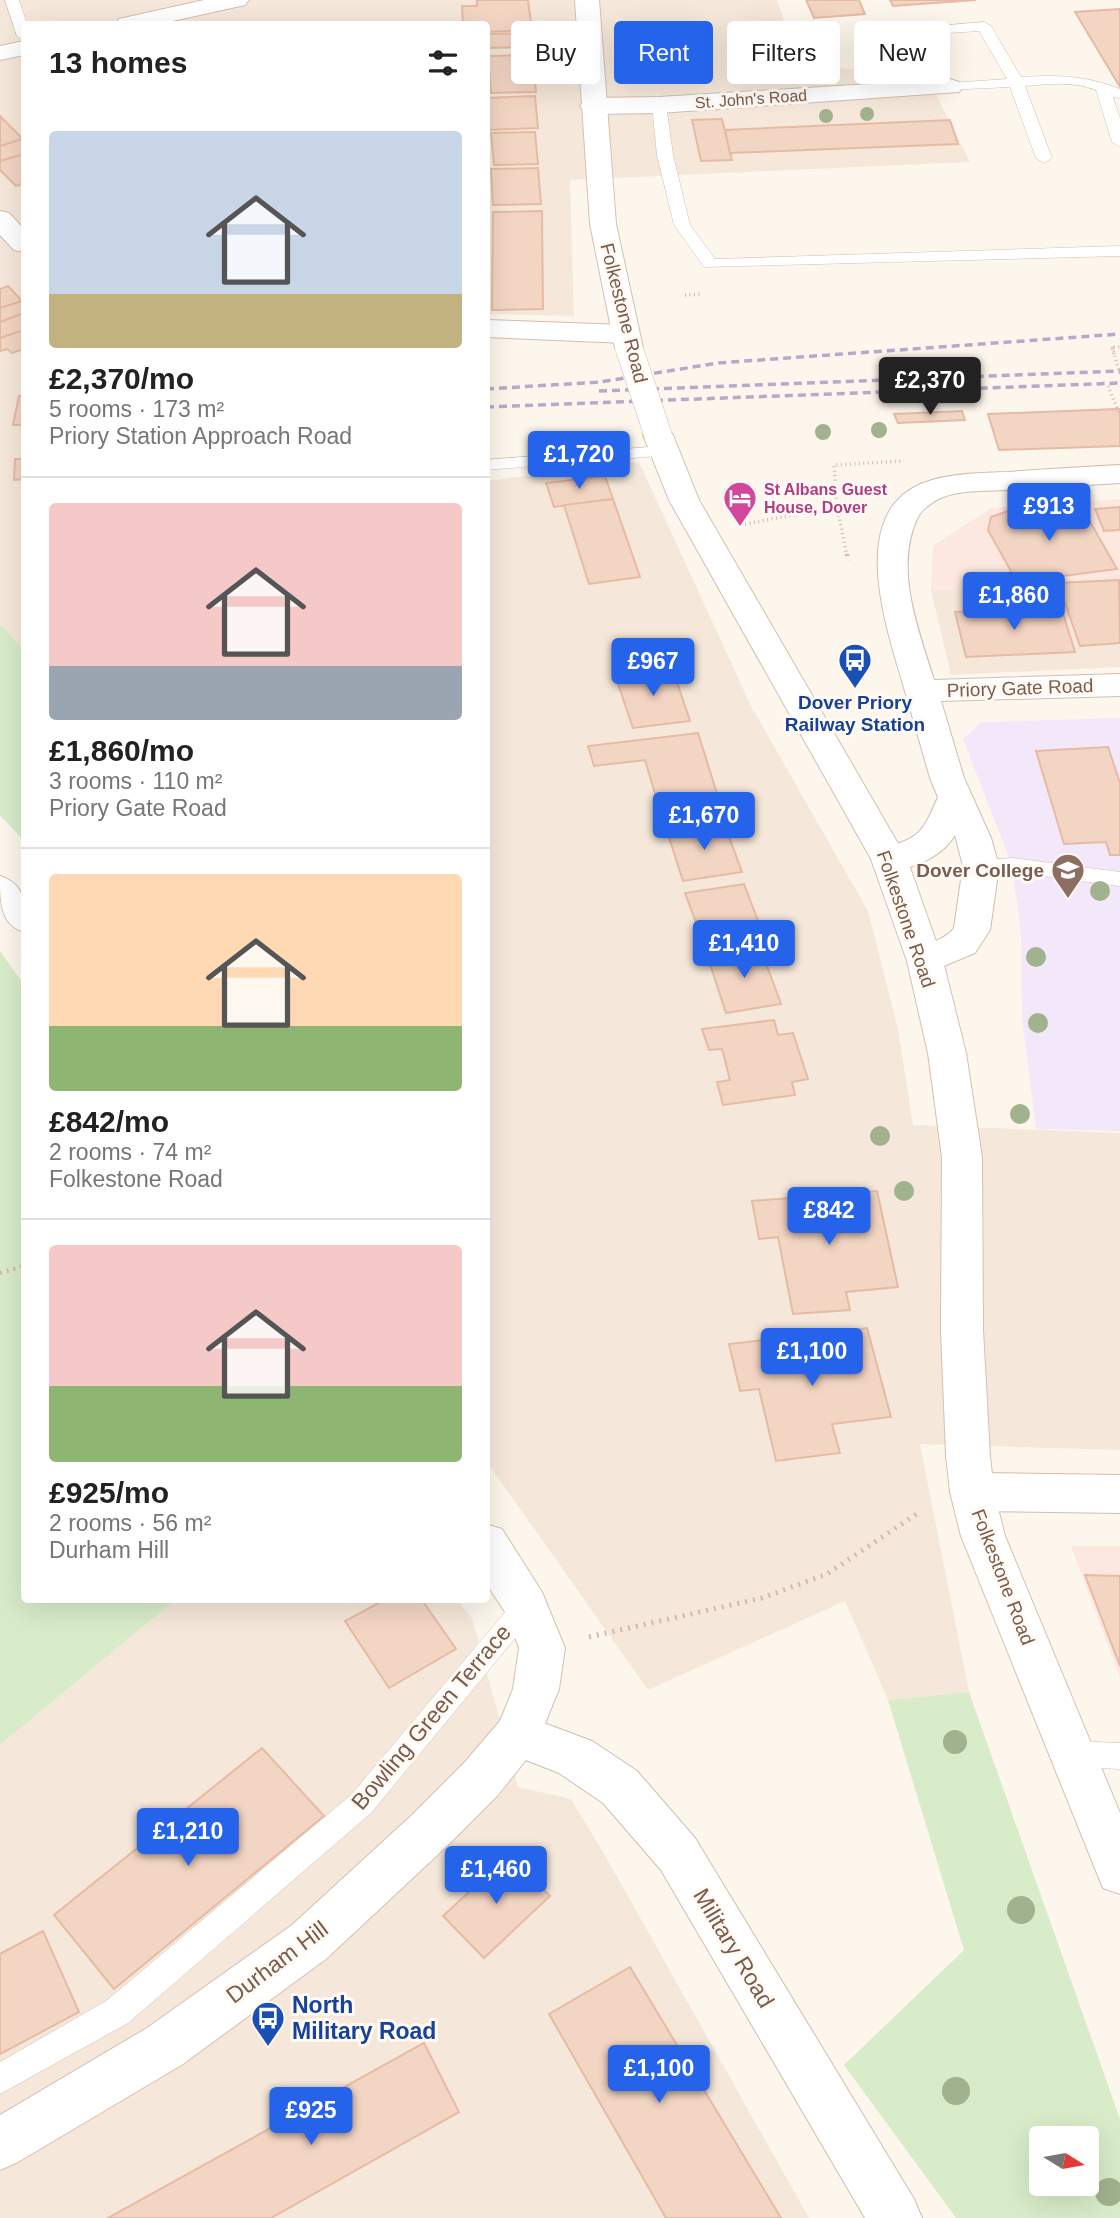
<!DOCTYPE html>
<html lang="en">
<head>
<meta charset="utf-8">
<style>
	:root { --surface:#fff; --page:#f2f2f2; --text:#222; --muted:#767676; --line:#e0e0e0; --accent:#2563eb }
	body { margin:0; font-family:Arial,sans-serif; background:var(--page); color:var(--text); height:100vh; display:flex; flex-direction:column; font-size:26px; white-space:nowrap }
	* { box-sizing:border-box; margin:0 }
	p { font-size:23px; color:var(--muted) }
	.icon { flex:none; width:38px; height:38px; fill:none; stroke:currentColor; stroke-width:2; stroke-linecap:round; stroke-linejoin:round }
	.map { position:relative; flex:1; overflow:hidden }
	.drawer { position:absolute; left:21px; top:21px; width:469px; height:1582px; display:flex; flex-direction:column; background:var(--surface); border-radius:7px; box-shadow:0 7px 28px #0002 }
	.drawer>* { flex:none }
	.top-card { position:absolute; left:511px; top:21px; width:504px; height:63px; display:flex; gap:14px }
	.needle { width:46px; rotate:101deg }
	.tools { position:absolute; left:1029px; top:2126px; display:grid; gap:14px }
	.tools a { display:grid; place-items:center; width:70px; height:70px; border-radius:7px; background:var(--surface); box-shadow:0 7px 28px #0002; font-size:35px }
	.price { position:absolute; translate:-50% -60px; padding:0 16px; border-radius:7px; background:var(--accent); color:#fff; font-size:23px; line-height:46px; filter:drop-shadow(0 2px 4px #0008) }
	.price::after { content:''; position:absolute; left:50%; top:42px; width:21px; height:16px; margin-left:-10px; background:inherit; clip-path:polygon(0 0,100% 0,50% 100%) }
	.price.on { background:#222; color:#fff }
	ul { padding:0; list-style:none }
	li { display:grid; align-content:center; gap:14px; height:371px; padding:0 28px }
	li+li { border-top:2px solid var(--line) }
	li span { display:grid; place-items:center; height:217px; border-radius:7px; color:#555 }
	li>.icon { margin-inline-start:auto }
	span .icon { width:126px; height:126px; fill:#fffc; stroke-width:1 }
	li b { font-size:30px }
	h2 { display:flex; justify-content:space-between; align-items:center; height:84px; padding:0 28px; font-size:30px }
	.tag { padding:0 24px; border-radius:7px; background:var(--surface); box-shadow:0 7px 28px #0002; font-size:24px; line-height:63px }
	.tag.on { background:var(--accent); color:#fff }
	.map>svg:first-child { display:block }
	.residential { fill:#f5e8da }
	.commercial { fill:#fde8e0 }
	.education { fill:#f3e8fa }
	.green { fill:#d8ecc9; fill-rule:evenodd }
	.building { fill:#f3d5c3; stroke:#e6bba3; stroke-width:2 }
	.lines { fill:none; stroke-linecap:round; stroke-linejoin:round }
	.lane-casing { stroke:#d1beb0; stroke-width:1 }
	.street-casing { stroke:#d1beb0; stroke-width:2 }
	.secondary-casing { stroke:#d6c0b0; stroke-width:2 }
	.path-far2 { stroke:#d9b8a5; stroke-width:3.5; stroke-dasharray:1 3.5; stroke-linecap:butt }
	.path-far1 { stroke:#d9b8a5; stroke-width:4.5; stroke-dasharray:2 5; stroke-linecap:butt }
	.path { stroke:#d9b8a5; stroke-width:5; stroke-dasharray:2 6; stroke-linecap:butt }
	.lane { fill:#fff; fill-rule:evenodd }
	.street { fill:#fff; fill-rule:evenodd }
	.secondary { fill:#fff; fill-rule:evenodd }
	.rail { stroke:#b9a8c9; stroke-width:3.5; stroke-dasharray:8 5; stroke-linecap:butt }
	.secondary-bridge-casing { stroke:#d6c0b0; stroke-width:28; stroke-linecap:butt }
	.path-bridge { stroke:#d9b8a5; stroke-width:3.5; stroke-dasharray:1 3.5; stroke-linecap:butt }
	.secondary-bridge { stroke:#fff; stroke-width:27 }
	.tree { fill:#a0b28e }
	.labels { text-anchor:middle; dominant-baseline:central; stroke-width:6; stroke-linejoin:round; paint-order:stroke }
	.far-street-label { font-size:16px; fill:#7a5c4d; stroke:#fffaf3 }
	.far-hotel-label { font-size:16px; font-weight:bold; fill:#b23c85; stroke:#fffaf3; text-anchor:start }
	.street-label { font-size:19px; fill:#7a5c4d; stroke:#fffaf3 }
	.transit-label { font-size:19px; font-weight:bold; fill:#164399; stroke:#fffaf3 }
	.education-label { font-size:19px; font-weight:bold; fill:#785e54; stroke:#fffaf3; text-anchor:end }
	.near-street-label { font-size:23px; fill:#7a5c4d; stroke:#fffaf3 }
	.near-transit-label { font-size:23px; font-weight:bold; fill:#164399; stroke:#fffaf3; text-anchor:start }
</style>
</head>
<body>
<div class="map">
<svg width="1120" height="2218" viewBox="0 0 1120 2218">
	<rect width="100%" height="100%" fill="#fdf6ec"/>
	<g class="residential">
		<polygon points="0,0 777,0 794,53 845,69 925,72 970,162 570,180 574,316 487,314 486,24 24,24 24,650 0,624"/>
		<polygon points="639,462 751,706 868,911 898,1029 913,1125 1120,1133 1120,1450 920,1444 969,1692 888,1700 845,1601 648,1690 487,1462 486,481"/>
		<polygon points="1120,575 1120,667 951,675 931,590"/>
		<polygon points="175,1600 457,1600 472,1618 518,1787 571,1799 606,1857 809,2218 0,2218 0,1745"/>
	</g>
	<g class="commercial">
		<polygon points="1120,499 1120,575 931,590 933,546 991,508"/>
		<polygon points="1071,1546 1120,1546 1120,1678"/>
	</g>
	<polygon class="education" points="1120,718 1120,1131 1036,1129 1022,1018 1021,934 1012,865 963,739 981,722"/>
	<g class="green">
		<polygon points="0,624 24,650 24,841 0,815"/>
		<polygon points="0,951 24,985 24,1600 175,1600 0,1745"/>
		<path d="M969,1692l151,427v99h-164l-112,-153 120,-115 -76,-250zM1087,2138v46h-46v-46z"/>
	</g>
	<g class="building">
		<polygon points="477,0 528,0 532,30 486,32 486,24 463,24 462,6 477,6"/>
		<polygon points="806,0 859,0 865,14 814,18"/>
		<polygon points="890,0 976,0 893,6"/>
		<polygon points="1120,9 1120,87 1075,12"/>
		<polygon points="533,33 535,47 486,48 486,34"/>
		<polygon points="916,39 925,62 891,64 882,41"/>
		<polygon points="532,55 536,92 491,93 488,56"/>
		<polygon points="535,96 538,128 488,130 486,98"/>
		<polygon points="0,116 23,139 0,146"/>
		<polygon points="722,119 732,160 701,161 692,120"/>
		<polygon points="950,120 958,144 730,153 725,130"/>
		<polygon points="535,132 538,164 494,165 491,133"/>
		<polygon points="23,139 24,154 0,161 0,146"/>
		<polygon points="24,154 24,183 16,186 0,170 0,161"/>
		<polygon points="538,168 541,204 493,205 491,169"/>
		<polygon points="542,211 543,309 492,310 493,212"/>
		<polygon points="8,286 22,301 0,308 0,289"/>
		<polygon points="22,301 24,313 0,322 0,308"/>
		<polygon points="24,313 24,330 0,338 0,322"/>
		<polygon points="24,330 24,349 12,353 7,349 0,351 0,338"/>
		<polygon points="19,396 24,396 24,425 13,425"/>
		<polygon points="1117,409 1120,409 1120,446 999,450 988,414"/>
		<polygon points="962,411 965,420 898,423 894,414"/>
		<polygon points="15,459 24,459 24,479 14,480"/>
		<polygon points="605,476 613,499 554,507 546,483"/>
		<polygon points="613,499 640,577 589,584 564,505"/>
		<polygon points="1080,504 1117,569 1017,582 988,530 991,517 1008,511"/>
		<polygon points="1120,507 1120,530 1104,531 1095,509"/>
		<polygon points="1119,580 1120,643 1080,646 1058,583"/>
		<polygon points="1061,607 1075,652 966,657 955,612"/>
		<polygon points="672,667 690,721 633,728 615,675"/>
		<polygon points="698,733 725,819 665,827 645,760 594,766 588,746"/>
		<polygon points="1108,747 1120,783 1120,855 1110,855 1106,842 1064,844 1036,751"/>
		<polygon points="724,823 742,872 683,881 667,831"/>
		<polygon points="744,884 765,939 706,949 685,893"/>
		<polygon points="760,947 781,1004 726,1013 707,955"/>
		<polygon points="774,1020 778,1035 793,1033 808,1079 792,1082 795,1095 723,1105 717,1082 730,1080 722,1049 709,1050 702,1029"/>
		<polygon points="877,1191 898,1287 846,1292 850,1310 793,1314 778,1237 759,1239 752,1201"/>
		<polygon points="867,1328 891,1417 832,1424 840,1453 776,1461 759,1389 740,1391 729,1344"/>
		<polygon points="1085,1575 1120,1576 1120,1666"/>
		<polygon points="384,1600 422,1600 456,1649 389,1688 345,1621"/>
		<polygon points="262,1748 324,1816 114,1989 54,1915"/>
		<polygon points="509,1855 550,1896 484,1958 443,1916"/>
		<polygon points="43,1931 79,2012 0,2054 0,1954"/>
		<polygon points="630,1967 781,2218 666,2218 549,2014"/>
		<polygon points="424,2043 459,2112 271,2218 108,2218"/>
	</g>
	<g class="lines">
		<defs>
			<g id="lane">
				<polygon points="5,0 19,0 27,24 24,24 24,40 17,36"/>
				<path d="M984,22l7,4 30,51c39,-2 62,-2 99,12v9l-7,-1 7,21v29l-8,-5 -16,-52c-23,-9 -47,-6 -71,-4l27,72 -8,5 -8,-5 -26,-71 -65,3 -2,-3 2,-3 5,-1 57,-4 -28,-48 -30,2 -7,-4 7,-4z"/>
				<polygon points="659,101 666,105 673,155 690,225 715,259 1120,246 1120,256 704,267 674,225 657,155 652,105"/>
				<polygon points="663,446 672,451 669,455 486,470 486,460"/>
				<polygon points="1012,858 1120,872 1120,886 1012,872 974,871 971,866 974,861"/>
				<polygon points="526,1594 535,1598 539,1606 535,1614 371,1813 128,2023 0,2094 0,2062 106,2001 351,1795 517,1598"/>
				<polygon points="1074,1741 1120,1743 1120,1769 1074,1767 1064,1763 1060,1754 1064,1745"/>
			</g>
			<g id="street">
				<polygon points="204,0 249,0 245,5 159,24 116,24 119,19"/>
				<polygon points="24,41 24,55 0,60 0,46"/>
				<polygon points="950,79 959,82 963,87 959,92 659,113 593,114 584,111 580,106 584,101 593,98 659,97"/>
				<polygon points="0,211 9,213 24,229 24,252 14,250 0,235"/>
				<polygon points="486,320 625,325 635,328 639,334 635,340 625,343 486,337"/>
				<path d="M1120,465v18c-38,2 -75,5 -113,7 -20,1 -45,0 -64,7 -8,3 -21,12 -25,20 -25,51 1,114 16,163l186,-6v22l-179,5 23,77 27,60 8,28 -9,64 -15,23 -50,21 -13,-4 -5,-9c10,-18 35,-17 47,-33l9,-62 -8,-31c-14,24 -52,40 -78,33l-6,-9 6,-9c41,-12 44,-13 61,-53l-8,-19c-9,-32 -19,-66 -28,-97 -16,-55 -55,-168 21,-198 26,-10 58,-10 85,-11 37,-3 75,-5 112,-7z"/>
				<polygon points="972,1473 1120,1475 1120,1513 972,1511 957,1505 950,1492 957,1479"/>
				<polygon points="517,1713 592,1741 637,1771 695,1838 914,2199 922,2218 865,2218 661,1870 603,1803 559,1773 500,1750 494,1735 500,1720"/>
			</g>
			<g id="secondary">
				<polygon points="575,0 599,0 616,224 643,348 639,354 629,357 619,354 615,348 590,224"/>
				<polygon points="658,426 668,429 673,435 699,500 907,859 943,961 966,1053 982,1157 983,1330 990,1456 994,1492 1005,1536 1120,1813 1120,1894 1103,1888 1096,1871 961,1536 950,1492 946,1456 941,1330 942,1157 928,1053 907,961 871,859 669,500 643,435 648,429"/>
				<path d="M0,876c28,9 24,31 24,56 -24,-7 -24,-31 -24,-56z"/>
				<polygon points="486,1524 502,1529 542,1592 565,1648 559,1689 534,1750 498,1795 446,1847 326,1959 183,2064 18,2162 0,2170 0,2115 147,2028 292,1925 412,1815 464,1763 500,1721 513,1689 519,1648 507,1615 486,1583"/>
			</g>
		</defs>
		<use href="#lane" class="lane-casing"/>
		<use href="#street" class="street-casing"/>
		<use href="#secondary" class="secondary-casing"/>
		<g class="path-far2">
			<polyline points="685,295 703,294"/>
			<polyline points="1114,354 1112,347 1120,347"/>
			<polyline points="1108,386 1120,415"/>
			<polyline points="745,524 837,507"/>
			<polyline points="847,556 837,507 834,465 904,461"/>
		</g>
		<g class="path-far1">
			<polyline points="847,554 848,561"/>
			<polyline points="0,1273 24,1266"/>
		</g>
		<polyline class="path" points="589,1637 762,1598 827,1574 921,1511"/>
		<use href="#lane" class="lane"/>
		<use href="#street" class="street"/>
		<use href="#secondary" class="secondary"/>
		<g class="rail">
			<polyline points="486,389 600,382 718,363 1120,334"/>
			<polyline points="599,391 1120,371"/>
			<polyline points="486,407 1120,383"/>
		</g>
		<defs>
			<polyline id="secondary-bridge" points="629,348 658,435"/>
		</defs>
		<use href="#secondary-bridge" class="secondary-bridge-casing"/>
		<polyline class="path-bridge" points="1112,347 1120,374"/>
		<use href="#secondary-bridge" class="secondary-bridge"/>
	</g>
	<g class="tree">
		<circle cx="867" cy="114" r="7"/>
		<circle cx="826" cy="116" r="7"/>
		<circle cx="879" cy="430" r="8"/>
		<circle cx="823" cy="432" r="8"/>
		<circle cx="1100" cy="891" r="10"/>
		<circle cx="1036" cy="957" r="10"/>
		<circle cx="1038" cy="1023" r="10"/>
		<circle cx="1020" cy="1114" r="10"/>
		<circle cx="880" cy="1136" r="10"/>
		<circle cx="904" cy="1191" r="10"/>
		<circle cx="955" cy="1742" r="12"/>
		<circle cx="1021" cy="1910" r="14"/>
		<circle cx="956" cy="2091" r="14"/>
		<circle cx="1109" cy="2192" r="14"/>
	</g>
	<defs>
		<symbol id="hotel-pin" viewBox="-11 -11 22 30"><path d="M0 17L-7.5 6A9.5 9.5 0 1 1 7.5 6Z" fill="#d1479c" stroke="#fffaf3"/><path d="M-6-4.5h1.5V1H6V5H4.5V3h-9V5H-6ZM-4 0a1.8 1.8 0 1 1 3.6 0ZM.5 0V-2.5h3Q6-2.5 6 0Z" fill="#fff"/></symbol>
		<symbol id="bus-pin" viewBox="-11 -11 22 30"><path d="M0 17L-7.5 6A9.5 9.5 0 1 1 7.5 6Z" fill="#1a4fb4" stroke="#fffaf3"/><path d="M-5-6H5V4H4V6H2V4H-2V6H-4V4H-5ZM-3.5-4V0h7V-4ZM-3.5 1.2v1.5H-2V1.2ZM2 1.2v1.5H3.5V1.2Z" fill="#fff"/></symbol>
		<symbol id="school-pin" viewBox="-11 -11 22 30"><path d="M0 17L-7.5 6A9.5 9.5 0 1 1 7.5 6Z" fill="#8d6e63" stroke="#fffaf3"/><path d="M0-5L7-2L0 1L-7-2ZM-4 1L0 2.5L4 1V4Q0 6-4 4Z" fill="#fff"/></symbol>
	</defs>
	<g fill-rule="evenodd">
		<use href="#hotel-pin" x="721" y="479" width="38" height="52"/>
		<use href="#bus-pin" x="836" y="641" width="38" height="52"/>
		<use href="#school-pin" x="1049" y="851" width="38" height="52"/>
		<use href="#bus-pin" x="249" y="1999" width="38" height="52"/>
	</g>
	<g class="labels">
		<g class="far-street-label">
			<text transform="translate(751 99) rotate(-4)">St. John's Road</text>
		</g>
		<g class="far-hotel-label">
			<text x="764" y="489">St Albans Guest<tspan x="764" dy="18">House, Dover</tspan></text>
		</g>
		<g class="street-label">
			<text transform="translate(624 313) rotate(76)">Folkestone Road</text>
			<text transform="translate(1020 688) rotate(-2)">Priory Gate Road</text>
			<text transform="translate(906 919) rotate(71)">Folkestone Road</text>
			<text transform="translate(1003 1577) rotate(69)">Folkestone Road</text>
		</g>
		<g class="transit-label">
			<text x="855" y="702">Dover Priory<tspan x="855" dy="22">Railway Station</tspan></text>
		</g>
		<g class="education-label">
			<text x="1044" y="870">Dover College</text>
		</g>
		<g class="near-street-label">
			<text transform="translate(431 1717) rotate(-50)">Bowling Green Terrace</text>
			<text transform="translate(734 1948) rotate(59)">Military Road</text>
			<text transform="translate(277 1962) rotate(-37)">Durham Hill</text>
		</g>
		<g class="near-transit-label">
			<text x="292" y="2005">North<tspan x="292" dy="26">Military Road</tspan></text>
		</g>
	</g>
</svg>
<div class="tools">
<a><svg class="needle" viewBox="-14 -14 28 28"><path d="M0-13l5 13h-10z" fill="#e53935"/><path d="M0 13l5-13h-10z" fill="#767676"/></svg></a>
</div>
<b class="price on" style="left:930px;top:417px">£2,370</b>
<b class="price" style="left:579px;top:491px">£1,720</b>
<b class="price" style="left:1049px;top:543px">£913</b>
<b class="price" style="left:1014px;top:632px">£1,860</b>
<b class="price" style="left:653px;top:698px">£967</b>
<b class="price" style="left:704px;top:852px">£1,670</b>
<b class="price" style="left:744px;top:980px">£1,410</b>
<b class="price" style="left:829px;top:1247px">£842</b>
<b class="price" style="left:812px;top:1388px">£1,100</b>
<b class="price" style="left:188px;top:1868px">£1,210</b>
<b class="price" style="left:496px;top:1906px">£1,460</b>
<b class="price" style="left:659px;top:2105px">£1,100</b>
<b class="price" style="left:311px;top:2147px">£925</b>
<div class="top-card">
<a class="tag">Buy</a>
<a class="tag on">Rent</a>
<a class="tag">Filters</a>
<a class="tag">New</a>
</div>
<section class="drawer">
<h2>13 homes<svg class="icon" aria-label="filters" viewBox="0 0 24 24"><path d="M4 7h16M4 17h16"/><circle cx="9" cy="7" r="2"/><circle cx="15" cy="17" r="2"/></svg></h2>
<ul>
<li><span style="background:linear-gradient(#c9d6e8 75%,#c2b280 0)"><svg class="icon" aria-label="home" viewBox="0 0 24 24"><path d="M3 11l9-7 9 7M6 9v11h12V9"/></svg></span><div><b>£2,370/mo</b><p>5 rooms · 173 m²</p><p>Priory Station Approach Road</p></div></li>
<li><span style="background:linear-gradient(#f6c9c9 75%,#9aa5b1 0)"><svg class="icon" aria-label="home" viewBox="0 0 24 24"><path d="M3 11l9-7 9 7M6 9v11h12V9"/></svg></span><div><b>£1,860/mo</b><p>3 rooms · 110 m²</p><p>Priory Gate Road</p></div></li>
<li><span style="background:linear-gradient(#ffd9b3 70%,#8fb573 0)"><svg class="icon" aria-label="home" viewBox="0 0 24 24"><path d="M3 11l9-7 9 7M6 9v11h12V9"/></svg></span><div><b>£842/mo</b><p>2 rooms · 74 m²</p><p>Folkestone Road</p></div></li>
<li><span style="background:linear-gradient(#f6c9c9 65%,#8fb573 0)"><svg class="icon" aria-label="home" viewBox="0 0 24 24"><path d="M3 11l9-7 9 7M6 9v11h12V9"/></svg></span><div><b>£925/mo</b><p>2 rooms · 56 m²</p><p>Durham Hill</p></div></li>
</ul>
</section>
</div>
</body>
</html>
